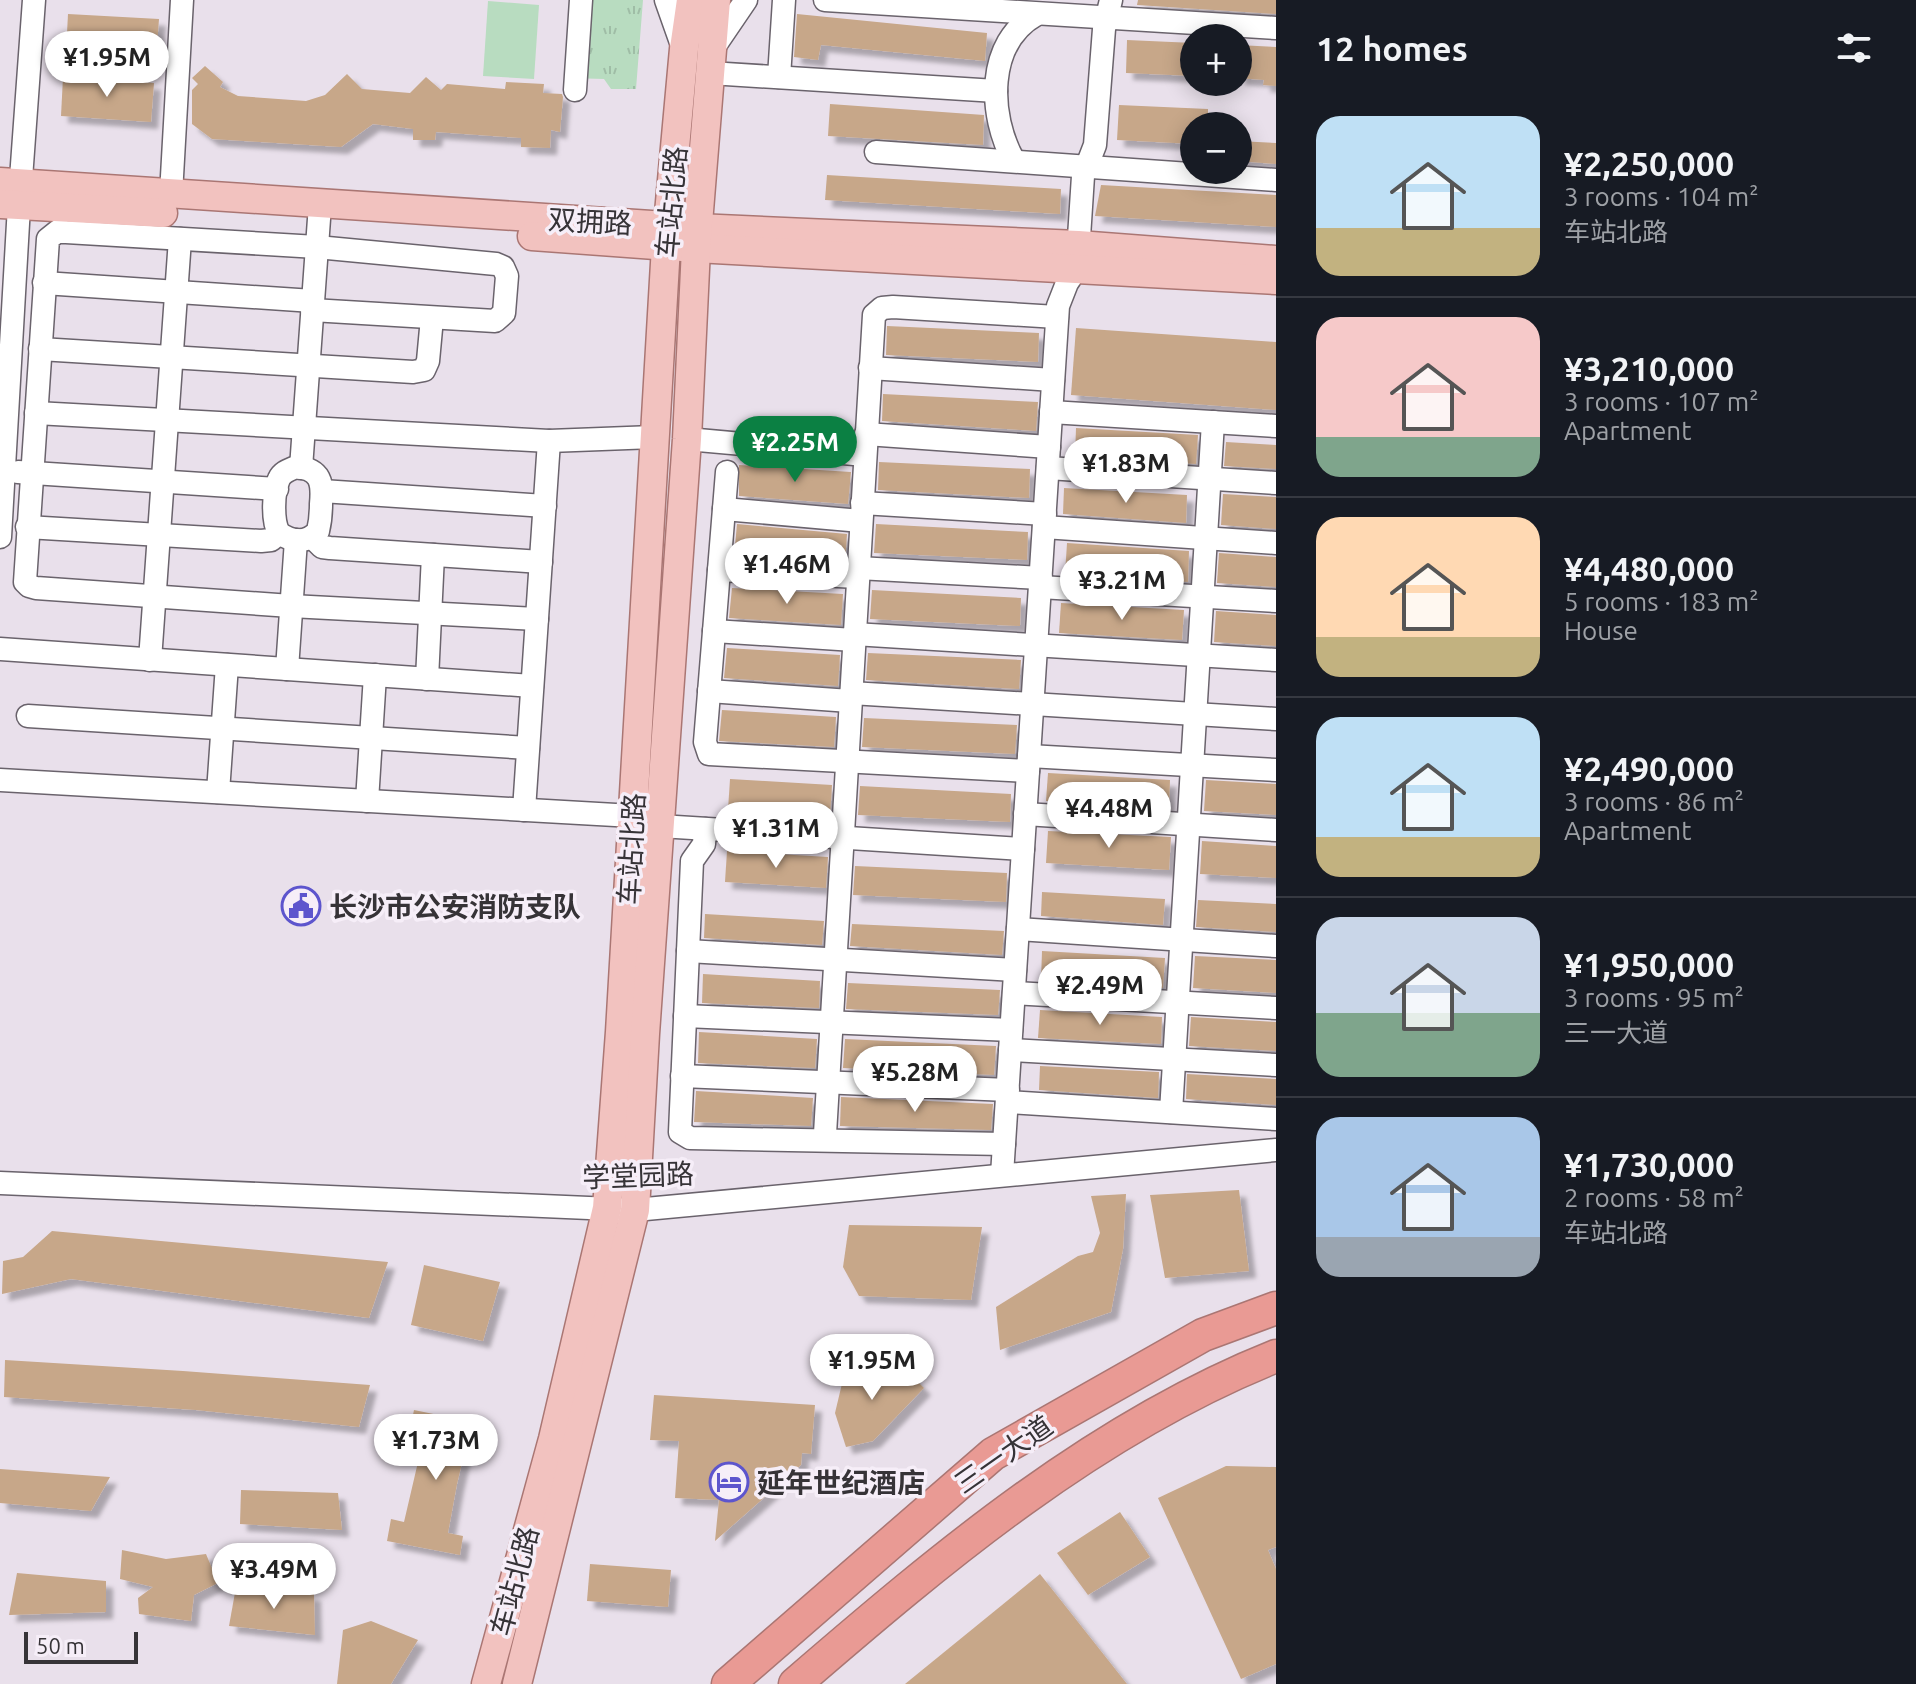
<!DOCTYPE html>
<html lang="en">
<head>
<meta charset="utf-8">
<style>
	:root { --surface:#171b24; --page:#242831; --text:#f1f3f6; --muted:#9ea1a6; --line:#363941; --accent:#0b8043 }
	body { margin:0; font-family:Ubuntu,"Noto Sans SC",sans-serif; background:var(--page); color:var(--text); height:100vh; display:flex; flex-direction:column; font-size:30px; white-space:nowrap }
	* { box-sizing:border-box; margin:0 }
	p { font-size:26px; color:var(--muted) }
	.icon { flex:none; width:44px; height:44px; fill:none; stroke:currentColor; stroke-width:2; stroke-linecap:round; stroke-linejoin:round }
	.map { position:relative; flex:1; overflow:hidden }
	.panel { display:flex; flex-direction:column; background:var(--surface); width:640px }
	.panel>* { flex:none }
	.tools { position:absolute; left:1180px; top:24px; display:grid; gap:16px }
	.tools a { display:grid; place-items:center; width:72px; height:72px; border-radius:50%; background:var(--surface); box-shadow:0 4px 20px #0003; font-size:40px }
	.scale { position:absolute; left:24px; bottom:20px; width:114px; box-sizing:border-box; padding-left:8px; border:4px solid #363337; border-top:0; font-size:22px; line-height:28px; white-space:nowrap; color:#363337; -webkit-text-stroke:6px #f6eef8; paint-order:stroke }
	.price { position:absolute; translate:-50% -68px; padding:0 18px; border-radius:28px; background:#fff; color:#222; font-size:26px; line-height:52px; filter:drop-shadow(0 2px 4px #0008) }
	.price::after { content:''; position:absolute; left:50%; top:48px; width:24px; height:18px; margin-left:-12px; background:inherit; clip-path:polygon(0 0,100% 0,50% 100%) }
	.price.current { background:var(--accent); color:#fff }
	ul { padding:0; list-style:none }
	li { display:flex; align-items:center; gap:24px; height:200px; padding:0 40px }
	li+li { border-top:2px solid var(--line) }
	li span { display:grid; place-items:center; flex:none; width:224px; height:160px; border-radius:24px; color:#555 }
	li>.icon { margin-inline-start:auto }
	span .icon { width:96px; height:96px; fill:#fffc; stroke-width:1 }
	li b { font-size:34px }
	h2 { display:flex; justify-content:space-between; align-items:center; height:96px; padding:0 40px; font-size:34px }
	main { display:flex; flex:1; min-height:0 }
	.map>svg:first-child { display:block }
	.park { fill:url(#park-tufts) }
	.pitch { fill:#b8dcc0 }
	.building { fill:#c7a789; filter:url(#shadow) }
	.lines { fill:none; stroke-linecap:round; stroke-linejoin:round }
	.minor-casing { stroke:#6a636c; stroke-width:25 }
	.major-casing { stroke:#aa7673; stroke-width:31 }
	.highway-casing { stroke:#aa7673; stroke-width:35 }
	.minor { stroke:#fff; stroke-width:22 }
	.major { stroke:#f2c2bf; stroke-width:28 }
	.highway { stroke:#e99a94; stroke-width:32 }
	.labels { text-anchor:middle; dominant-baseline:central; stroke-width:7; stroke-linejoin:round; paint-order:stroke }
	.street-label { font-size:28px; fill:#363337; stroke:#f6eef8 }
	.poi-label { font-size:28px; font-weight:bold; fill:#363337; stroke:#f6eef8; text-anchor:start }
</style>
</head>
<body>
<main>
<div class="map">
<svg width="1276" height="1684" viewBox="0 0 1276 1684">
	<defs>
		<pattern id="park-tufts" width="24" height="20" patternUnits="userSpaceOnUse" patternTransform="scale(2)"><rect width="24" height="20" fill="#b8dcc0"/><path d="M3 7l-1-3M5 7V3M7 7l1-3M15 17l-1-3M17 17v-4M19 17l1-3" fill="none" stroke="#9fbda6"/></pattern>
		<filter id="shadow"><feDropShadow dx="7" dy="7" stdDeviation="2" flood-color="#0004"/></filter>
	</defs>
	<rect width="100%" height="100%" fill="#e9e0eb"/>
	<polygon class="park" points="574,0 643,0 636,89 611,89 604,79 569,78"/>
	<polygon class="pitch" points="488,1 539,5 534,79 483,76"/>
	<g class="building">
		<polygon points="1138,0 1276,0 1276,14 1137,5"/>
		<polygon points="68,14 159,19 156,58 66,52"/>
		<polygon points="797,14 987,33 985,61 821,45 818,60 794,57"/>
		<polygon points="1127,40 1194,43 1194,76 1126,73"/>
		<polygon points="1238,45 1276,47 1276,86 1263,85 1264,80 1238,78"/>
		<polygon points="205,66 223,82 220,87 238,96 306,101 325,95 347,74 362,89 410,93 426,77 441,90 447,84 505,89 506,82 544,84 543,93 562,94 563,97 560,132 551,130 550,148 521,147 521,138 436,132 435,140 413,140 413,129 373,124 341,147 212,139 192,124 192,90 198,84 192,78"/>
		<polygon points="63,77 154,83 151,122 61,116"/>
		<polygon points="830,104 984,115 983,145 828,136"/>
		<polygon points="1119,105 1208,109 1208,126 1194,126 1194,144 1117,140"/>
		<polygon points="1238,141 1276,143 1276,164 1238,161"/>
		<polygon points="827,175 1061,189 1060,214 825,200"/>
		<polygon points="1101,185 1276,195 1276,227 1095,216"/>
		<polygon points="887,326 1039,333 1038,362 886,355"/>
		<polygon points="1076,328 1276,342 1276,410 1071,395"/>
		<polygon points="883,394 1038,402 1036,431 882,421"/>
		<polygon points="1076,428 1198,435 1196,464 1075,456"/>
		<polygon points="1226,442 1276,445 1276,469 1224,466"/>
		<polygon points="879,462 1030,469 1029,498 878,490"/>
		<polygon points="739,465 851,472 848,504 739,496"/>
		<polygon points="1064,488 1187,495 1186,523 1063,514"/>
		<polygon points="1223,494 1276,497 1276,529 1221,525"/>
		<polygon points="737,524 847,534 845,562 734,557"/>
		<polygon points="876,524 1028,532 1027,560 874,553"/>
		<polygon points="1067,543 1189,551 1188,582 1065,574"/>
		<polygon points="1219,553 1276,557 1276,587 1217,583"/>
		<polygon points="732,588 843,594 841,625 729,618"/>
		<polygon points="872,590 1021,598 1020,626 870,619"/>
		<polygon points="1061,603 1184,610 1182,640 1059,633"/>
		<polygon points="1216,611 1276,615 1276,646 1214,642"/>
		<polygon points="727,648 840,655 838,686 724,678"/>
		<polygon points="868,653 1021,660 1019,689 866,680"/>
		<polygon points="722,710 836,717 834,747 719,741"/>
		<polygon points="864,718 1017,725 1015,754 862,747"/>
		<polygon points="1048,773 1170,780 1169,809 1046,801"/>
		<polygon points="730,779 832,785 830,816 728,810"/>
		<polygon points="1206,780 1276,784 1276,815 1204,811"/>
		<polygon points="860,786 1011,794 1010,822 858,815"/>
		<polygon points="1048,831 1171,837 1169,870 1046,863"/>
		<polygon points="1202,841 1276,846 1276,878 1200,874"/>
		<polygon points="727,851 828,857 826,888 725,882"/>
		<polygon points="855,866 1007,873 1006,902 853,895"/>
		<polygon points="1042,892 1165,899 1163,925 1041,916"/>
		<polygon points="1198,900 1276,904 1276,932 1196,927"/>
		<polygon points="705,914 824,921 822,945 704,938"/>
		<polygon points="852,924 1004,931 1002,955 850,946"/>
		<polygon points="1042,951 1165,958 1163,988 1041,980"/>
		<polygon points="1195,956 1276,960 1276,993 1193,988"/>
		<polygon points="703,974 820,981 819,1008 702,1003"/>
		<polygon points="848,983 1000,990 998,1015 846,1009"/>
		<polygon points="1040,1010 1162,1017 1161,1044 1038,1038"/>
		<polygon points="1191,1017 1276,1022 1276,1051 1189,1046"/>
		<polygon points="699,1032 817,1039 815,1068 698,1063"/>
		<polygon points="845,1039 996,1046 994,1075 843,1068"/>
		<polygon points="1040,1066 1159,1072 1158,1098 1039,1090"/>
		<polygon points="1187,1074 1276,1079 1276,1105 1186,1099"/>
		<polygon points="696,1091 813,1098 811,1126 694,1122"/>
		<polygon points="841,1097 993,1104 991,1130 840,1126"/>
		<polygon points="1239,1190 1249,1271 1165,1278 1150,1195"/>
		<polygon points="1126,1194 1123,1249 1111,1312 1000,1350 996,1307 1078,1256 1093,1252 1100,1233 1091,1196"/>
		<polygon points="849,1225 982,1227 971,1300 859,1296 843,1267"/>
		<polygon points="52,1231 388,1262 369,1318 71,1279 2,1294 3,1261 23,1257"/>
		<polygon points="424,1265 500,1282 483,1341 411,1325"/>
		<polygon points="5,1360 183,1371 370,1385 359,1427 196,1410 4,1397"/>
		<polygon points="864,1366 908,1372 924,1388 873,1441 846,1447 835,1413 845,1371"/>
		<polygon points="654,1395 815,1405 811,1454 802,1453 801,1465 715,1541 719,1500 675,1498 679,1441 650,1440"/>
		<polygon points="414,1410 487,1425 483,1449 466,1446 457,1484 448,1533 463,1536 460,1555 387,1541 391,1519 404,1522 418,1462 421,1462 426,1438 409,1434"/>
		<polygon points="1226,1466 1276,1467 1276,1547 1268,1550 1276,1569 1276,1664 1241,1679 1158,1498"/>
		<polygon points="0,1469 110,1477 91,1511 0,1503"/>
		<polygon points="241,1490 338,1493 342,1530 240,1524"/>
		<polygon points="1120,1512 1150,1557 1088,1595 1057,1553"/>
		<polygon points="122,1550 166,1559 206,1554 218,1583 194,1595 191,1621 139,1614 138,1598 153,1587 120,1579"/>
		<polygon points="590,1564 671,1570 668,1607 587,1601"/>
		<polygon points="17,1573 106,1581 106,1612 9,1615"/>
		<polygon points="1040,1574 1127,1684 905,1684"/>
		<polygon points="236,1587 314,1594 315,1635 229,1626"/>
		<polygon points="371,1621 418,1640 391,1684 337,1684 343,1630"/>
	</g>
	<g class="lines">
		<defs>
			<g id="minor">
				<polyline points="666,0 683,48"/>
				<polyline points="825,0 1276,28"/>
				<polyline points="712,50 746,0"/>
				<polyline points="710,73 996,91"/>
				<polyline points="779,77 784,0"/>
				<polyline points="575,90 581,0"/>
				<polyline points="876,152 1276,180"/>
				<path d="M1014,161c-26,-46 -28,-119 23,-147"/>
				<polyline points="171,194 182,0"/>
				<polyline points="44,283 313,301"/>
				<polyline points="312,310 495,321 504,313 507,276 503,267 496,264 317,247 66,232 58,231 48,239 25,582 29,586 36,588 291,606 537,619"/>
				<polyline points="40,349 413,372 424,370 428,361 432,318"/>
				<polyline points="870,368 1053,380"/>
				<polyline points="1051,412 1276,426"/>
				<polyline points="36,413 549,441 654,437"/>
				<polyline points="866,434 1049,447"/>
				<polyline points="687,439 865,455"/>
				<path d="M296,467c25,2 27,16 25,37 0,10 -1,19 -3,27 -11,13 -26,11 -39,2 -7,-12 -6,-42 0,-54 3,-7 10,-9 17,-12z"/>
				<polyline points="301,468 320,205"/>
				<polyline points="1048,468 1276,483"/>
				<polyline points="18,472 277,489"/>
				<polyline points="727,472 705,742 709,754 1028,771"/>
				<polyline points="322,491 545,506"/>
				<polyline points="862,503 1045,514"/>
				<polyline points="724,509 861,521"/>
				<polyline points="27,527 261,541 271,540 279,533"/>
				<polyline points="1044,527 1276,543"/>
				<polyline points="0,537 19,206 34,0"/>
				<polyline points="312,537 322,547 330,548 541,562"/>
				<polyline points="858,568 1041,578"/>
				<polyline points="719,570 858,577"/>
				<polyline points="1040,587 1276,601"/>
				<polyline points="714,631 854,640"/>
				<polyline points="854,634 1276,660"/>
				<polyline points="0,649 532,686"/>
				<polyline points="150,660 180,239"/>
				<polyline points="287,669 296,540"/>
				<polyline points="427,679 433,555"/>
				<polyline points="709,691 850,701"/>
				<polyline points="851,693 1276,719"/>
				<polyline points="28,716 528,748"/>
				<polyline points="1029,756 1276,770"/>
				<polyline points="0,780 633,816"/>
				<polyline points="218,792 227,665"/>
				<polyline points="367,801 375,675"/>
				<polyline points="524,810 549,441"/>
				<polyline points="1025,814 1276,830"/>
				<polyline points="660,826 1023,849"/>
				<polyline points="705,829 704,844 692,861 680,1132 690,1138 1004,1144"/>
				<polyline points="1018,929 1276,946"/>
				<polyline points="688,951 1015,970"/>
				<polyline points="1014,993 1276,1008"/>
				<polyline points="685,1016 1011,1030"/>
				<polyline points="1010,1050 1276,1065"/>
				<polyline points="682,1076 1008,1090"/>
				<polyline points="1007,1102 1276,1119"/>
				<polyline points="1171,1112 1213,422"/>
				<polyline points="825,1134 874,315 882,308 893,307 1057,317"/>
				<polyline points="1002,1175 1058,306 1067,283 1077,268 1083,176 1095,145 1104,29 1111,0"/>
				<polyline points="0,1183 635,1210 1276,1150"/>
			</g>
			<g id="major">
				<polyline points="0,182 697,228 1078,245 1276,260"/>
				<polyline points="0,204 163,213"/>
				<polyline points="532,236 696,248 1276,280"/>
				<polyline points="486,1684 553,1439 607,1208 620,1032 666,246 684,49 691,0"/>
				<polyline points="517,1684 635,1210 645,1034 687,439 696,248 716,0"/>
			</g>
			<g id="highway">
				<polyline points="728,1684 993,1454 1203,1335 1276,1308"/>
				<path d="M795,1684c146,-126 300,-256 481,-328"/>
			</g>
		</defs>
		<use href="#minor" class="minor-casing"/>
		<use href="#major" class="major-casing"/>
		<use href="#highway" class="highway-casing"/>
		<use href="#minor" class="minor"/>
		<use href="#major" class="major"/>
		<use href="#highway" class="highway"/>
	</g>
	<defs>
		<symbol id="civic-ring" viewBox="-11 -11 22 22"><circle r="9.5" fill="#f6eef8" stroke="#5d55cd" stroke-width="1.5"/><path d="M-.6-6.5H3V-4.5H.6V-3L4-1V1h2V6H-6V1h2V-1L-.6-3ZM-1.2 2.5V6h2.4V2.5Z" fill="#5d55cd"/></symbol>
		<symbol id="hotel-ring" viewBox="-11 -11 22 22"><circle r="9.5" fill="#f6eef8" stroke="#5d55cd" stroke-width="1.5"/><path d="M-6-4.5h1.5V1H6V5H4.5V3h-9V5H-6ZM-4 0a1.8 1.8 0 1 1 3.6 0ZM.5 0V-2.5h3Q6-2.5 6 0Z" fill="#5d55cd"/></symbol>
	</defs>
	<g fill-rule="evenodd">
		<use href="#civic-ring" x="279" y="884" width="44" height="44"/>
		<use href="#hotel-ring" x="707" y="1460" width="44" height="44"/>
	</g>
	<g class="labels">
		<g class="street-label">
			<text transform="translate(671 202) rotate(-85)">车站北路</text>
			<text transform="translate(590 221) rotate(3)">双拥路</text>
			<text transform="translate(631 849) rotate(-87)">车站北路</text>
			<text transform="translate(638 1175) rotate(-2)">学堂园路</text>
			<text transform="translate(1003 1454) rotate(-35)">三一大道</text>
			<text transform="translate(514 1581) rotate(-75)">车站北路</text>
		</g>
		<g class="poi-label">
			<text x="329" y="906">长沙市公安消防支队</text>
			<text x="757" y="1482">延年世纪酒店</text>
		</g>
	</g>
</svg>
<div class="tools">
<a>+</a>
<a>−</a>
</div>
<div class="scale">50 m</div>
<b class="price" style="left:107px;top:99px">¥1.95M</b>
<b class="price current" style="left:795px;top:484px">¥2.25M</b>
<b class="price" style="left:1126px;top:505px">¥1.83M</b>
<b class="price" style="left:787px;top:606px">¥1.46M</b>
<b class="price" style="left:1122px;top:622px">¥3.21M</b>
<b class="price" style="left:1109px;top:850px">¥4.48M</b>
<b class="price" style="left:776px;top:870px">¥1.31M</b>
<b class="price" style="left:1100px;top:1027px">¥2.49M</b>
<b class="price" style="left:915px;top:1114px">¥5.28M</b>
<b class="price" style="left:872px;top:1402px">¥1.95M</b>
<b class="price" style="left:436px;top:1482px">¥1.73M</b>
<b class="price" style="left:274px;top:1611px">¥3.49M</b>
</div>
<section class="panel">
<h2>12 homes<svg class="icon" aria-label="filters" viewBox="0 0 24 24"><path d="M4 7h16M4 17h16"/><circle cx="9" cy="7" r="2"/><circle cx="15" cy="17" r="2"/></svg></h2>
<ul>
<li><span style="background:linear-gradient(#bfe0f5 70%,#c2b280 0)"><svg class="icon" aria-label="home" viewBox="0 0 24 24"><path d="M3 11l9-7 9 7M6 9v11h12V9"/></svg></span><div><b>¥2,250,000</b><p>3 rooms · 104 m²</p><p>车站北路</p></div></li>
<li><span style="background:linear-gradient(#f6c9c9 75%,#7fa58c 0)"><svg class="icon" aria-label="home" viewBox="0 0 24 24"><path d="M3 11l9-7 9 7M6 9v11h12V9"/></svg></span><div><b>¥3,210,000</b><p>3 rooms · 107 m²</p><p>Apartment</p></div></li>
<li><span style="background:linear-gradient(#ffd9b3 75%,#c2b280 0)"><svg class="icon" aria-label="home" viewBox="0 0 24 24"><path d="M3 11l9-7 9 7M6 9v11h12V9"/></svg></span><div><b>¥4,480,000</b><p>5 rooms · 183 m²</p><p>House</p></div></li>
<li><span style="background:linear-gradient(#bfe0f5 75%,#c2b280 0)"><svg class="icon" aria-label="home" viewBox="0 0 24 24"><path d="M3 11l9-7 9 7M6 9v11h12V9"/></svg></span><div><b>¥2,490,000</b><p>3 rooms · 86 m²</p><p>Apartment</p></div></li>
<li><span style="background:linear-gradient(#c9d6e8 60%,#7fa58c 0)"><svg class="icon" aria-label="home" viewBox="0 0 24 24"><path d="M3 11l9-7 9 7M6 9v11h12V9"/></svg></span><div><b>¥1,950,000</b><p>3 rooms · 95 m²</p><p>三一大道</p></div></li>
<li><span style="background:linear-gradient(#a9c7e8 75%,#9aa5b1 0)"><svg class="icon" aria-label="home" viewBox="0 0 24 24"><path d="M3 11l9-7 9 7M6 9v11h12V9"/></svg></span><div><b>¥1,730,000</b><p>2 rooms · 58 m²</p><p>车站北路</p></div></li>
</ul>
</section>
</main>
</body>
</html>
